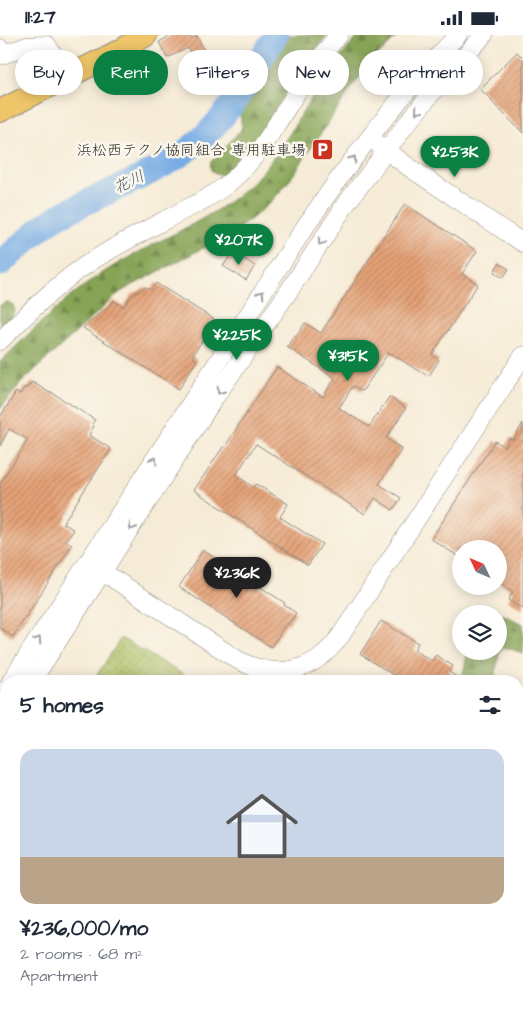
<!DOCTYPE html>
<html lang="en">
<head>
<meta charset="utf-8">
<style>
	:root { --surface:#fff; --page:#f6f6f7; --text:#1f2937; --muted:#747a83; --accent:#0b8043 }
	body { margin:0; font-family:"Architects Daughter","Klee One",sans-serif; background:var(--page); color:var(--text); height:100vh; display:flex; flex-direction:column; font-size:19px; white-space:nowrap }
	* { box-sizing:border-box; margin:0 }
	p { font-size:16px; color:var(--muted) }
	.icon { flex:none; width:28px; height:28px; fill:none; stroke:currentColor; stroke-width:2; stroke-linecap:round; stroke-linejoin:round }
	.map { position:relative; flex:1; overflow:hidden }
	.sheet { position:absolute; left:0px; top:640px; width:524px; height:335px; display:flex; flex-direction:column; background:var(--surface); border-radius:20px 20px 0 0; box-shadow:0 2px 12px #0003 }
	.sheet>* { flex:none }
	.hud { position:absolute; left:15px; top:15px; width:494px; height:45px; display:flex; gap:10px }
	.needle { width:32px; rotate:314deg }
	.controls { position:absolute; left:452px; top:505px; display:grid; gap:10px }
	.controls a { display:grid; place-items:center; width:55px; height:55px; border-radius:50%; background:var(--surface); box-shadow:0 2px 12px #0003; font-size:25px }
	.price { position:absolute; translate:-50% -42px; padding:0 11px; border-radius:18px; background:var(--accent); color:#fff; font-size:16px; line-height:32px; filter:drop-shadow(0 1px 2px #0008) }
	.price::after { content:''; position:absolute; left:50%; top:30px; width:15px; height:11px; margin-left:-8px; background:inherit; clip-path:polygon(0 0,100% 0,50% 100%) }
	.price.current { background:#222; color:#fff }
	ul { padding:0; list-style:none }
	li { display:grid; align-content:center; gap:10px; height:265px; padding:0 20px }
	li span { display:grid; place-items:center; height:155px; border-radius:15px; color:#555 }
	li>.icon { margin-inline-start:auto }
	span .icon { width:90px; height:90px; fill:#fffc; stroke-width:1 }
	li b { font-size:21px }
	h2 { display:flex; justify-content:space-between; align-items:center; height:60px; padding:0 20px; font-size:21px }
	.tag { padding:0 18px; border-radius:22px; background:var(--surface); box-shadow:0 2px 12px #0003; font-size:18px; line-height:45px }
	.tag.current { background:var(--accent); color:#fff }
	.status { display:flex; justify-content:space-between; align-items:center; height:35px; padding:0 25px; background:var(--surface); direction:ltr }
	.status svg { height:14px; fill:currentColor }
	.map>svg:first-child { display:block }
	.forest { fill:url(#forest-firs); stroke:#596840 }
	.park { fill:url(#park-dots); stroke:#6a7446 }
	.lines { fill:none; stroke-linecap:round; stroke-linejoin:round }
	.river { stroke:#77ace4; stroke-width:25 }
	.building { fill:url(#building-hatch) }
	.minor-casing { stroke:#908b80; stroke-width:19 }
	.major-casing { stroke:#908b80; stroke-width:24 }
	.minor { stroke:#fff; stroke-width:18 }
	.major { stroke:#eec569; stroke-width:22 }
	.oneway { stroke:#a0a0a0 }
	.labels { text-anchor:middle; dominant-baseline:central; stroke-width:5; stroke-linejoin:round; paint-order:stroke }
	.poi-label { font-size:15px; fill:#2b2b2b; stroke:#fbf7ec; text-anchor:end }
	.water-label { font-size:16px; font-style:italic; fill:#46586c; stroke:#fbf7ec }
</style>
</head>
<body>
<div class="status"><b>11:27</b><svg viewBox="0 0 49 12"><path d="M0 12V9h3v3zM5 12V6h3v6zM10 12V3h3v9zM15 12V0h3v12zM26 1h20v11H26zM47 4h2v5h-2z"/></svg></div>
<div class="map">
<svg width="523" height="975" viewBox="0 0 523 975">
	<defs>
		<pattern id="forest-firs" width="22" height="20" patternUnits="userSpaceOnUse" patternTransform="scale(1.25)"><rect width="22" height="20" fill="#87a456"/><path d="M5 1l3.5 6h-7zM16 11l3.5 6h-7z" fill="#6f8647"/></pattern>
		<pattern id="park-dots" width="8" height="8" patternUnits="userSpaceOnUse" patternTransform="scale(1.25)"><rect width="8" height="8" fill="#aabc60"/><path d="M2 2h.1M6 6h.1" fill="none" stroke="#8b994f" stroke-width="1.8" stroke-linecap="round"/></pattern>
		<pattern id="building-hatch" width="6" height="6" patternUnits="userSpaceOnUse" patternTransform="scale(1.25)"><rect width="6" height="6" fill="#e5a277"/><path d="M-1 1l2-2M0 6l6-6M5 7l2-2" fill="none" stroke="#ba8462"/></pattern>
	</defs>
	<rect width="100%" height="100%" fill="#fbf7ec"/>
	<filter id="ink" filterUnits="userSpaceOnUse"><feTurbulence type="fractalNoise" baseFrequency=".02" numOctaves="2"/><feDisplacementMap in="SourceGraphic" scale="10" xChannelSelector="R" yChannelSelector="G"/><feConvolveMatrix kernelMatrix="1 2 1 2 8 2 1 2 1" color-interpolation-filters="sRGB"/></filter>
	<filter id="wash" filterUnits="userSpaceOnUse"><feTurbulence type="fractalNoise" baseFrequency=".0096" numOctaves="4" result="noise"/><feDisplacementMap in="SourceGraphic" scale="20" xChannelSelector="R" yChannelSelector="G"/><feGaussianBlur stdDeviation="1.12" result="paint"/><feColorMatrix in="noise" values="0 0 0 0 0 0 0 0 0 0 0 0 0 0 0 0 0 1.4 0 .05"/><feComposite in="paint" operator="in"/></filter>
	<g filter="url(#wash)">
		<rect width="100%" height="100%" fill="#f6ebd6"/>
		<g class="forest">
			<path d="M284,0h43c-20,25 -37,52 -55,79 -13,20 -25,44 -45,58 -4,3 -9,4 -14,0 -3,-3 -3,-6 -2,-10l29,-31 2,-4 -3,-18 2,-5z"/>
			<path d="M360,0h39l-23,22 -22,27 -65,97 -18,21 -21,18 -22,15 -97,51 -12,7 -82,75 -16,15 -21,26v-47c34,-33 70,-70 112,-95 46,-28 99,-46 139,-83 15,-15 27,-33 39,-51 21,-34 42,-70 70,-98z"/>
			<polygon points="7,267 13,270 15,276 12,282 0,293 0,270"/>
			<path d="M484,572l5,1 34,16v30c-8,-3 -19,-11 -24,-1l-4,24 -1,4h-34l3,-7 5,-23h31v-37h-22l3,-6z"/>
			<polygon points="69,638 75,639 79,644 78,646 62,646 65,642"/>
			<polygon points="6,731 6,757 0,767 0,740"/>
		</g>
		<polygon class="park" points="121,603 194,646 93,646"/>
		<g class="lines">
			<path class="river" d="M0,229l41,-36 13,-9c43,-25 94,-40 135,-70 39,-29 62,-73 87,-114"/>
		</g>
		<g id="blocks">
			<g class="building">
				<polygon points="172,0 189,0 191,4 197,1 208,23 196,29 188,13 167,23 159,7"/>
				<polygon points="517,17 523,23 523,98 491,66 492,65 480,54"/>
				<polygon points="405,169 477,216 462,239 478,249 432,320 439,325 429,341 421,336 420,337 389,317 363,355 361,356 353,351 339,373 369,392 389,362 406,373 386,403 402,414 379,449 401,463 393,475 375,463 365,479 256,409 236,440 253,452 256,449 288,469 280,482 322,509 308,530 222,474 194,455 223,412 224,413 277,332 323,362 335,343 287,312 294,301 296,302 305,288 321,298"/>
				<polygon points="233,217 255,231 246,245 223,231"/>
				<polygon points="499,228 509,234 503,243 494,237"/>
				<polygon points="156,248 215,285 192,322 197,325 179,354 83,293 114,266 124,272 131,260 146,252 151,255"/>
				<polygon points="32,347 50,358 51,357 95,385 92,389 94,391 89,400 111,414 63,488 74,495 66,506 72,510 13,602 0,593 0,449 28,405 9,394 0,411 0,382 16,357 20,359 25,352 27,353"/>
				<polygon points="523,388 523,574 508,565 513,557 499,547 499,514 461,514 461,523 431,504 495,406 505,412 510,403 513,405"/>
				<polygon points="203,515 285,568 284,570 296,578 288,590 287,588 271,612 179,552"/>
				<polygon points="381,586 418,608 414,615 432,626 436,620 453,631 449,637 463,646 403,646 360,619"/>
			</g>
		</g>
	</g>
	<g filter="url(#ink)">
		<use href="#blocks" fill-opacity="0" stroke="#908b80" stroke-width="1"/>
		<g class="lines">
			<defs>
				<g id="minor">
					<polyline points="0,13 2,20 27,11 47,10 67,42"/>
					<polyline points="379,110 410,133 523,208"/>
					<path d="M0,306c32,-32 66,-66 105,-88 25,-15 51,-28 77,-42 15,-7 30,-15 43,-25 22,-17 38,-40 53,-64 19,-30 37,-61 61,-87"/>
					<path d="M103,537l135,88c40,21 77,12 103,-25l182,-279"/>
					<path d="M11,646l290,-448c47,-70 98,-138 157,-198"/>
					<polyline points="32,646 215,362 287,259 346,169 405,91 436,53 484,0"/>
					<polyline points="0,664 6,654"/>
					<polyline points="0,696 6,686"/>
					<polyline points="518,736 523,735"/>
					<polyline points="0,847 6,838"/>
					<polyline points="11,969 21,975"/>
					<polyline points="171,969 175,975"/>
					<polyline points="498,969 499,975"/>
					<polyline points="113,975 118,969"/>
				</g>
				<polyline id="major" points="0,76 123,14 146,0"/>
			</defs>
			<use href="#minor" class="minor-casing"/>
			<use href="#major" class="major-casing"/>
			<use href="#minor" class="minor"/>
			<use href="#major" class="major"/>
		</g>
		<defs><path id="oneway-chevron" d="M-2-3.5L2.5 0L-2 3.5" fill="none" stroke-width="1.6" stroke-linecap="round" stroke-linejoin="round" transform="scale(1.25)"/></defs>
		<g class="oneway">
			<use href="#oneway-chevron" transform="translate(418 76) rotate(129)"/>
			<use href="#oneway-chevron" transform="translate(353 124) rotate(-54)"/>
			<use href="#oneway-chevron" transform="translate(321 207) rotate(124)"/>
			<use href="#oneway-chevron" transform="translate(261 259) rotate(-57)"/>
			<use href="#oneway-chevron" transform="translate(220 356) rotate(125)"/>
			<use href="#oneway-chevron" transform="translate(154 425) rotate(-57)"/>
			<use href="#oneway-chevron" transform="translate(132 492) rotate(123)"/>
			<use href="#oneway-chevron" transform="translate(38 605) rotate(-57)"/>
		</g>
	</g>
	<defs>
		<symbol id="parking-square" viewBox="-11 -11 22 22"><rect x="-9" y="-9" width="18" height="18" rx="4" fill="#c8321e" stroke="#fbf7ec"/><path d="M-3.5-5.5H1a3.5 3.5 0 0 1 0 7H-1V5.5H-3.5ZM-1-3.4V-.6H.8a1.4 1.4 0 0 0 0-2.8Z" fill="#fff"/></symbol>
	</defs>
	<g fill-rule="evenodd">
		<use href="#parking-square" x="310" y="102" width="25" height="25"/>
	</g>
	<g class="labels">
		<g class="poi-label">
			<text x="306" y="115">浜松西テクノ協同組合 専用駐車場</text>
		</g>
		<g class="water-label">
			<text transform="translate(129 147) rotate(-26)">花川</text>
		</g>
	</g>
</svg>
<div class="controls">
<a><svg class="needle" viewBox="-14 -14 28 28"><path d="M0-13l5 13h-10z" fill="#e53935"/><path d="M0 13l5-13h-10z" fill="#747a83"/></svg></a>
<a><svg class="icon" aria-label="layers" viewBox="0 0 24 24"><path d="M12 4l9 5-9 5-9-5zM3 14l9 5 9-5"/></svg></a>
</div>
<b class="price" style="left:455px;top:143px">¥253K</b>
<b class="price" style="left:239px;top:231px">¥207K</b>
<b class="price" style="left:237px;top:326px">¥225K</b>
<b class="price" style="left:348px;top:347px">¥315K</b>
<b class="price current" style="left:237px;top:564px">¥236K</b>
<div class="hud">
<a class="tag">Buy</a>
<a class="tag current">Rent</a>
<a class="tag">Filters</a>
<a class="tag">New</a>
<a class="tag">Apartment</a>
</div>
<section class="sheet">
<h2>5 homes<svg class="icon" aria-label="filters" viewBox="0 0 24 24"><path d="M4 7h16M4 17h16"/><circle cx="9" cy="7" r="2"/><circle cx="15" cy="17" r="2"/></svg></h2>
<ul>
<li><span style="background:linear-gradient(#c9d6e8 70%,#b9a48a 0)"><svg class="icon" aria-label="home" viewBox="0 0 24 24"><path d="M3 11l9-7 9 7M6 9v11h12V9"/></svg></span><div><b>¥236,000/mo</b><p>2 rooms · 68 m²</p><p>Apartment</p></div></li>
</ul>
</section>
</div>
</body>
</html>
